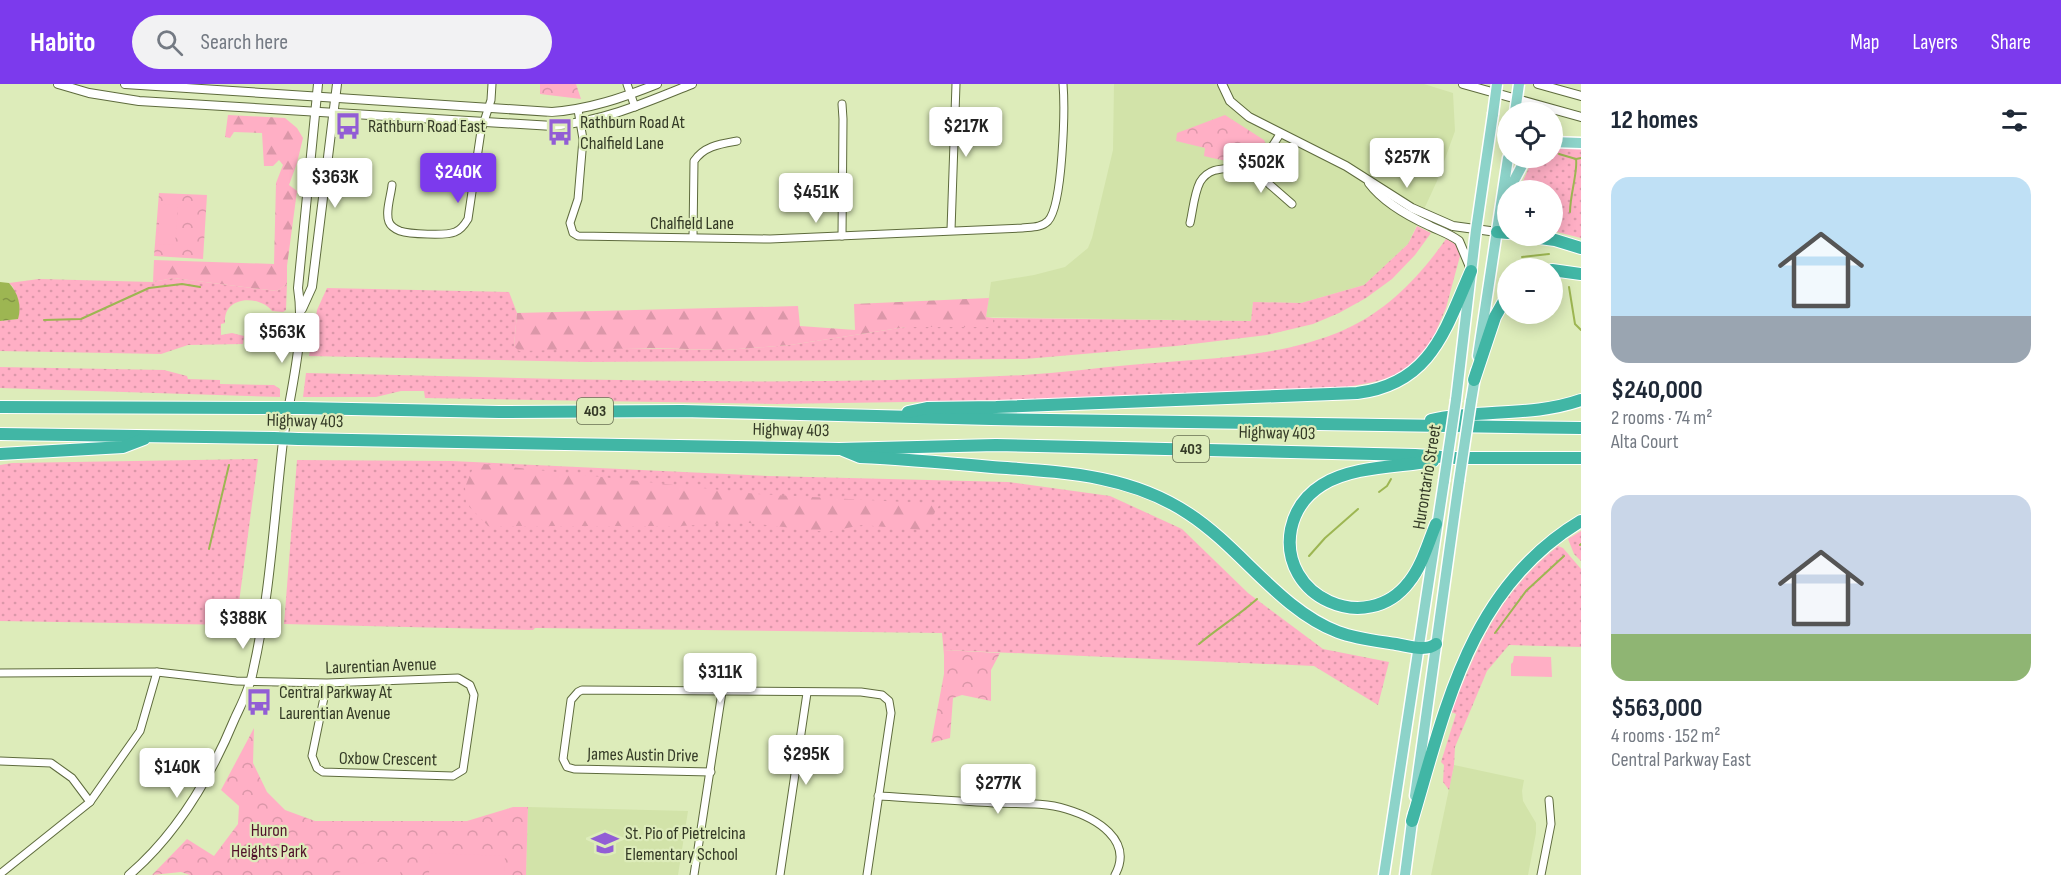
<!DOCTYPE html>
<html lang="en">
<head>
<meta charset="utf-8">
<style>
	:root { --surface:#fff; --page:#f2f2f3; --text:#1f2937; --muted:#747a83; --accent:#7c3aed }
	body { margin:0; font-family:"Sofia Sans Condensed",sans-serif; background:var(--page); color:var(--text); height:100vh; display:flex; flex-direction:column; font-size:22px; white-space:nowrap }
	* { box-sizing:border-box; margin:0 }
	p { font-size:20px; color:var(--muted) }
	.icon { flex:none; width:33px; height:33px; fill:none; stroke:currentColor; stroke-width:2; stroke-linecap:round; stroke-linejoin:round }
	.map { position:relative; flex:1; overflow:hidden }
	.details { display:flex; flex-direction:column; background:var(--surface); width:480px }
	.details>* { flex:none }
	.tools { position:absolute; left:1497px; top:18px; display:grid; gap:12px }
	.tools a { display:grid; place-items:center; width:66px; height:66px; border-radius:50%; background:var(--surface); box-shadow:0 3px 15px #0003; font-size:30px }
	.price { position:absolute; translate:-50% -51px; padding:0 14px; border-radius:6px; background:#fff; color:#222; font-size:20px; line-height:39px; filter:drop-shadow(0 2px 3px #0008) }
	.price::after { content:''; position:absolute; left:50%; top:36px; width:18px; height:14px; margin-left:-9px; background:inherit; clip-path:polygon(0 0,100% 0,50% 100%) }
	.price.selected { background:var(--accent); color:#fff }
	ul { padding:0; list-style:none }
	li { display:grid; align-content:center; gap:12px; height:318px; padding:0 30px }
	li span { display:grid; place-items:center; height:186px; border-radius:18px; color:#555 }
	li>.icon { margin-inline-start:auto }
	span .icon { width:108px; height:108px; fill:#fffc; stroke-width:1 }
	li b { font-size:26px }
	h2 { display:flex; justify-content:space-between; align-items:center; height:72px; padding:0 30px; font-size:26px }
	header { display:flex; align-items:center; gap:36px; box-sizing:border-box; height:84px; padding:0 30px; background:var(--accent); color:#fff }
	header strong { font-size:28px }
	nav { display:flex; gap:33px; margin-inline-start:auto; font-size:21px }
	.search { width:420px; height:54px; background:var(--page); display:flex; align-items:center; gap:15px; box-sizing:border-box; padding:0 21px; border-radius:33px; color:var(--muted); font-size:22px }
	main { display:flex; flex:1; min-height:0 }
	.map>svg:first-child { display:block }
	.built { fill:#d2e3a9 }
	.grass { fill:url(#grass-dots) }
	.forest { fill:url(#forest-firs) }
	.park { fill:url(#park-crowns) }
	.garden { fill:#ffafc5 }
	.water { fill:url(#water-ripples) }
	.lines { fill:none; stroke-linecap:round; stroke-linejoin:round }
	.stream { stroke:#9db652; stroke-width:2 }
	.minor-casing { stroke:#5e6b3d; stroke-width:9 }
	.tertiary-casing { stroke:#5e6b3d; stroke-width:10 }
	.primary-casing { stroke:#fff; stroke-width:13 }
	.motorway-casing { stroke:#fff; stroke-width:14 }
	.minor { stroke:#fff; stroke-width:7 }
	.tertiary { stroke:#fff; stroke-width:8 }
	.primary { stroke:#8dd3c9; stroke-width:10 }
	.motorway { stroke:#41b6a5; stroke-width:12 }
	.primary-bridge-casing { stroke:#fff; stroke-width:13; stroke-linecap:butt }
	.motorway-bridge-casing { stroke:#fff; stroke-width:14; stroke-linecap:butt }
	.primary-bridge { stroke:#8dd3c9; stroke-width:10 }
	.motorway-bridge { stroke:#41b6a5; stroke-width:12 }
	.labels { text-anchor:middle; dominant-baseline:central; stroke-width:4.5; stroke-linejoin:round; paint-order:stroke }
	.shield { fill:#ddecba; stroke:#676f52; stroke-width:1.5 }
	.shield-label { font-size:16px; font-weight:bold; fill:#343a26 }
	.poi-label { font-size:18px; fill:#343a26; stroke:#ddecba; text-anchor:start }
	.street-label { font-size:18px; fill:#343a26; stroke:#ddecba }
	.park-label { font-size:18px; fill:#51122a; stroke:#ddecba }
</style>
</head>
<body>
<header>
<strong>Habito</strong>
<div class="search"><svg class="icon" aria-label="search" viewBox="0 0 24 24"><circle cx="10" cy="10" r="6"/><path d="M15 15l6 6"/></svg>Search here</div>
<nav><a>Map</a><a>Layers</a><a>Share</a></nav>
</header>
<main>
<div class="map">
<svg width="1581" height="791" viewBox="0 0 1581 791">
	<defs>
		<pattern id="grass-dots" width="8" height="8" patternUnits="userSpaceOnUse" patternTransform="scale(1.5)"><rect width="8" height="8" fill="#ffafc5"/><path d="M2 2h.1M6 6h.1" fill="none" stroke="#db97a9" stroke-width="1.8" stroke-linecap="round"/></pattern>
		<pattern id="forest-firs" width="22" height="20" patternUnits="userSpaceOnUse" patternTransform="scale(1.5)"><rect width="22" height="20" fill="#ffafc5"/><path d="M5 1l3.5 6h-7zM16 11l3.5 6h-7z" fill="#db97a9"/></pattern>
		<pattern id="park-crowns" width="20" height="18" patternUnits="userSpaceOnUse" patternTransform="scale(1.5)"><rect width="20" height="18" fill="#ffafc5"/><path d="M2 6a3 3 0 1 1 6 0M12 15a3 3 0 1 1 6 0" fill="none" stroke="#db97a9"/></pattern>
		<pattern id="water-ripples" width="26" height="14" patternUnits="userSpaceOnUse" patternTransform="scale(1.5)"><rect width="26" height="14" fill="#9db652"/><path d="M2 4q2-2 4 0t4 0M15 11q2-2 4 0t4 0" fill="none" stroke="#819544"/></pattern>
	</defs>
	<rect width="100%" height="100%" fill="#ddecba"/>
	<g class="built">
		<polygon points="1114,0 1424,0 1453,9 1455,47 1437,97 1408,160 1364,201 1301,219 1253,218 1251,237 986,233 991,198 1034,191 1065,183 1088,164 1092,154 1113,66"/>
		<polygon points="1454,681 1524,696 1522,707 1523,717 1536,739 1536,749 1528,791 1431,791"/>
		<polygon points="528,723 688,727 678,791 526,791"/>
	</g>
	<g class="grass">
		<polygon points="1567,63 1581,65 1581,154 1553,147 1552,106 1519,106 1531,79 1530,76 1532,74 1552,74 1553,64"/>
		<polygon points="1417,142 1431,149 1415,171 1392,195 1366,214 1339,229 1313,240 1267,251 1176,262 1025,275 587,278 309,272 317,226 327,204 509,208 517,229 514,262 725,266 790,261 906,243 993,243 993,234 1251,237 1253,218 1301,219 1364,201 1408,160"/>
		<path d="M1446,155c9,4 13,7 14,17l-14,52 -10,23 3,2c-27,41 -48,47 -93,54l-313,13 -256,4 -352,-6 -1,-7h-23l-25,6h-73l3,-24c239,5 479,15 718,2 35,-2 71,-7 106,-10 71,-7 150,-6 216,-36 42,-19 74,-53 100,-90z"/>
		<path d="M173,194l104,13 10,-7 -1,26 -3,2 -11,-1c-12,-16 -49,-16 -47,12l-4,1v11l11,-2 12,3 -1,8 -55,1 -27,9 -161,-3v-30l18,-2 -5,-32 -4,-4 30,-4 114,3z"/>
		<polygon points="0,283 164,286 187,292 188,295 220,296 220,300 274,301 280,305 280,313 0,304"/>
		<polygon points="258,375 236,541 0,537 0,381 12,379"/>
		<polygon points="297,376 452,377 769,392 1008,398 1110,412 1182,445 1248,509 1323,565 1389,578 1378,621 1314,582 945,566 944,571 942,549 535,544 533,546 284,540"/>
		<polygon points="1581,447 1581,477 1574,470 1568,455"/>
		<path d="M1558,462l5,2 18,21v78l-72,-2 -22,26 -32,76 -1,18 -5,25 -6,-8 1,-17 -3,-3 15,-48 -5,-2c28,-68 47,-118 107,-166z"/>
	</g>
	<g class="forest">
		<polygon points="228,31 285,34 297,44 303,54 297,79 289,101 297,107 287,182 287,200 277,207 173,194 153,198 154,176 274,180 276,99 283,81 279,76 273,82 264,82 262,49 234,48 230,54 225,53"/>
		<polygon points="989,214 986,233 993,234 993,243 906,243 790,261 725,266 650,264 519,267 514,262 517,229 798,222 800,242 855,246 854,220"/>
		<polygon points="475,379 757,410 940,420 926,442 921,446 862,441 827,448 741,438 681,442 488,442 466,419 465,403"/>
	</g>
	<g class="park">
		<polygon points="540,0 576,0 581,15 540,10"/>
		<path d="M1225,31l39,25 3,6c-22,19 -36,17 -63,10l1,-8 -29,-7 1,-8z"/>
		<polygon points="159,109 207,111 203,175 154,172"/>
		<polygon points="944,566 1000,569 991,586 991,617 962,611 953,614 950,654 931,659 944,590"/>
		<polygon points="254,644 253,679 267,708 285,726 315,737 467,737 513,723 528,723 526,791 190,791 181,788 152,791 187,755 214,772 238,740 239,722 221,706"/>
	</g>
	<g class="garden">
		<polygon points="160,120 178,121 175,161 158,160"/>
		<polygon points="1514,572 1551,573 1552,593 1511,592 1511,580 1513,578"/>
		<polygon points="430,769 505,772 504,791 429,791"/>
		<polygon points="366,778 402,778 400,791 333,791"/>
	</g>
	<path class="water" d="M0,198l9,1c9,10 13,23 9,36l-18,2z"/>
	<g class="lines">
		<g class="stream">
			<polyline points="1559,70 1576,75 1581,74"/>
			<path d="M1570,128c0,-17 8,-41 6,-53"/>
			<polyline points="1522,173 1549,170"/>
			<polyline points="1569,203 1575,240 1581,246"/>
			<polyline points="44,236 81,235 149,204 182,200 200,203"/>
			<polyline points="1379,408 1387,402 1391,395"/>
			<polyline points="1580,461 1581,460"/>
			<polyline points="209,465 229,381"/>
			<polyline points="1309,472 1325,454 1358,425"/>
			<polyline points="1495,549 1526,507 1564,472"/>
			<path d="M1199,560c19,-16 39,-28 58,-45"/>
		</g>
		<defs>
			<g id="minor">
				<polyline points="627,0 635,23"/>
				<polyline points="842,20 843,35 842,152"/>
				<path d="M578,26l5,29 -5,60 -8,24 3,10 5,3 192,3 252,-11c9,-1 19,0 26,-7 15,-16 17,-113 15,-137"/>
				<polyline points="1254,80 1269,100 1292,120"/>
				<path d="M392,101c-1,11 -7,27 -3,37 2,5 6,7 11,9 9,3 46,5 55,1 6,-2 10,-8 13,-13l13,-88 10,-31 1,-16"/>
				<path d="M1190,139c3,-13 4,-29 10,-41 12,-20 34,-10 52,-17 13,-5 21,-20 28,-31"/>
				<polyline points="951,146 956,0"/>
				<path d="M693,153l1,-76c10,-15 26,-17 43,-20"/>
				<polyline points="0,589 157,588 236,597 327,599 458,594 470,601 474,611 463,686 453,692 323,688 317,684 312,672 327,599"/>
				<polyline points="0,677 51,679 72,694 90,718"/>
				<polyline points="711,688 574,685 567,683 563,675 571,616 578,608 582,606 861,608 882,611 889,617 891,629 867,791"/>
				<path d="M878,712c39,2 77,5 115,7 24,1 51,-1 73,6 30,9 68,31 49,66"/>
				<polyline points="0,790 90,718 140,647 157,588"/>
				<polyline points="694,791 722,608"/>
				<polyline points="780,791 807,609"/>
				<polyline points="1541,791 1551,740 1549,716"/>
			</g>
			<g id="tertiary">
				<path d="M58,0l31,9 50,8 414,25c51,-5 92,-23 139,-42"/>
				<path d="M125,0l427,28c38,-3 70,-14 105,-28"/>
				<polyline points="1222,0 1230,17 1249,33 1346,82 1412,124 1453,142 1497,148"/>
				<polyline points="1463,0 1581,33"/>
				<polyline points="1538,0 1581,12"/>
				<path d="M1369,99c15,20 39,33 61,43 10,5 20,8 29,15l11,26"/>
				<polyline points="302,225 312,203 337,0"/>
				<path d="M129,791c48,-41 82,-99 106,-157 7,-15 15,-30 18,-47 17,-75 21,-153 30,-230 7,-50 23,-103 15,-153l20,-204"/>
			</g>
			<g id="primary">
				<polyline points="1552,58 1581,59"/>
				<polyline points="1509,106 1526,74"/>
				<polyline points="1478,272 1508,74"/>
				<polyline points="1456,316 1476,146 1493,30"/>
				<polyline points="1471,317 1476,287"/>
				<polyline points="1415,712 1459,397"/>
				<polyline points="1384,791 1444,397"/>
				<polyline points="1405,791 1413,730"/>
			</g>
			<g id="motorway">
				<polyline points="1497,148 1508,149"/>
				<polyline points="1525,152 1555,156 1581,164"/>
				<polyline points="1552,186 1581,190"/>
				<polyline points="1474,296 1495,233 1508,210"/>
				<polyline points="0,323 278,324"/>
				<polyline points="302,324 499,328 682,327 991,335 1581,344"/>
				<path d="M908,328l19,-4 69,-1 361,-14c74,-9 88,-63 114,-122"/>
				<path d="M1431,336c49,-11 102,-3 150,-20"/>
				<polyline points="0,350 274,354"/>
				<polyline points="298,355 839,365 996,361 1415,371 1456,374 1581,374"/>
				<path d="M843,366l17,7c44,2 88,6 132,10 69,5 138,7 197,47 52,34 91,96 149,118 19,7 39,9 58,12 13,2 29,8 40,0"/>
				<polyline points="0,370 123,363 144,355"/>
				<path d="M1433,377c-34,6 -81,5 -111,24 -16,10 -27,25 -31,44 -13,68 76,108 118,53 13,-16 19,-39 27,-58"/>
				<path d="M1412,737c34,-114 58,-234 169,-300"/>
			</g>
		</defs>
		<use href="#minor" class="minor-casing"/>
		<use href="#tertiary" class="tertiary-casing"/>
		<use href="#primary" class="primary-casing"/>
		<use href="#motorway" class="motorway-casing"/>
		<use href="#minor" class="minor"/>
		<use href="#tertiary" class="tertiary"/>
		<use href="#primary" class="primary"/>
		<use href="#motorway" class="motorway"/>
		<defs>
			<g id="primary-bridge">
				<polyline points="1515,28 1519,0"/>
				<polyline points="1493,30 1497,0"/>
				<polyline points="1444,397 1456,316"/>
				<polyline points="1459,397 1471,317"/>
			</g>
			<g id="motorway-bridge">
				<polyline points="278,324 302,324"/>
				<polyline points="274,354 298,355"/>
			</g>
		</defs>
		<use href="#primary-bridge" class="primary-bridge-casing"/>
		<use href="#motorway-bridge" class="motorway-bridge-casing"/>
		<use href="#primary-bridge" class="primary-bridge"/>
		<use href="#motorway-bridge" class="motorway-bridge"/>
	</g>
	<defs>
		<symbol id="bus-bare" viewBox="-9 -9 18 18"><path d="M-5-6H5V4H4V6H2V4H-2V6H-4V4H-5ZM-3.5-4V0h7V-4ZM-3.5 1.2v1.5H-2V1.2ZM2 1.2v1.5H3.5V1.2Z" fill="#925dd5" stroke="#ddecba" stroke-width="2.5" paint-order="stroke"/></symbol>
		<symbol id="school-bare" viewBox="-9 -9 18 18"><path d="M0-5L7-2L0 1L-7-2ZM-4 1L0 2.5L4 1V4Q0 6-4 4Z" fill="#925dd5" stroke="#ddecba" stroke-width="2.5" paint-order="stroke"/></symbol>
	</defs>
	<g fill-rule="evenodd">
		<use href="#bus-bare" x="329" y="23" width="38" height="38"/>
		<use href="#bus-bare" x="541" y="29" width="38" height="38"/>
		<use href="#bus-bare" x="240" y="599" width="38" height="38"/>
		<use href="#school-bare" x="586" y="740" width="38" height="38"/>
	</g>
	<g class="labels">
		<g class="shield">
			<rect x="577" y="314" width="36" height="26" rx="4.5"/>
			<rect x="1173" y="352" width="36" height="26" rx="4.5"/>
		</g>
		<g class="shield-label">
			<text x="595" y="327">403</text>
			<text x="1191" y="365">403</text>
		</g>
		<g class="poi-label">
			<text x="580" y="38">Rathburn Road At<tspan x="580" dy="21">Chalfield Lane</tspan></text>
			<text x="368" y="42">Rathburn Road East</text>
			<text x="279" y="608">Central Parkway At<tspan x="279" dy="21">Laurentian Avenue</tspan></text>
			<text x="625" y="749">St. Pio of Pietrelcina<tspan x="625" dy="21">Elementary School</tspan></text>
		</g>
		<g class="street-label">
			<text x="692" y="139">Chalfield Lane</text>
			<text transform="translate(305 337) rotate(1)">Highway 403</text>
			<text transform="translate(791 346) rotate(1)">Highway 403</text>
			<text transform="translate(1277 349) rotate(1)">Highway 403</text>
			<text transform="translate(1427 393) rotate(-81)">Hurontario Street</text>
			<text transform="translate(381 582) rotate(-2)">Laurentian Avenue</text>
			<text transform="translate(643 671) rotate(1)">James Austin Drive</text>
			<text transform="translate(388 675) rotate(1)">Oxbow Crescent</text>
		</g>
		<g class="park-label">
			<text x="269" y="746">Huron<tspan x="269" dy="21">Heights Park</tspan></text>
		</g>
	</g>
</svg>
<div class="tools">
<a><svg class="icon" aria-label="locate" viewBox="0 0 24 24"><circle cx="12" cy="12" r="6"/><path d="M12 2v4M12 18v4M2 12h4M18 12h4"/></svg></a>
<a>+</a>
<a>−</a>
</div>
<b class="price" style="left:966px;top:74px">$217K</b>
<b class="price" style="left:1407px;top:105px">$257K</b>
<b class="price" style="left:1261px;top:110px">$502K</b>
<b class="price selected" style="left:458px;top:120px">$240K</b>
<b class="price" style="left:335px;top:125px">$363K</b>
<b class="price" style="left:816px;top:140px">$451K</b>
<b class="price" style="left:282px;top:280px">$563K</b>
<b class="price" style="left:243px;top:566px">$388K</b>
<b class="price" style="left:720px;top:620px">$311K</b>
<b class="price" style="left:806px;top:702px">$295K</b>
<b class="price" style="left:177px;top:715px">$140K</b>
<b class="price" style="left:998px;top:731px">$277K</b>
</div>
<section class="details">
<h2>12 homes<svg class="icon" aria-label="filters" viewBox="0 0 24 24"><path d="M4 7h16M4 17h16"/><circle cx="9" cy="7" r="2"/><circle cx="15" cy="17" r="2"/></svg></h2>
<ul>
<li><span style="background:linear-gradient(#bfe0f5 75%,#9aa5b1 0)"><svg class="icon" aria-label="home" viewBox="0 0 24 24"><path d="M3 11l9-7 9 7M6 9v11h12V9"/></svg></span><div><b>$240,000</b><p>2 rooms · 74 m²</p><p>Alta Court</p></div></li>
<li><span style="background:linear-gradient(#c9d6e8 75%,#8fb573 0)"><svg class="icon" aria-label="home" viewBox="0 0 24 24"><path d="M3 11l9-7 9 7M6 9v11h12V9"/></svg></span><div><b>$563,000</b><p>4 rooms · 152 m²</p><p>Central Parkway East</p></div></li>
</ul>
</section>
</main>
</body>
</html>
